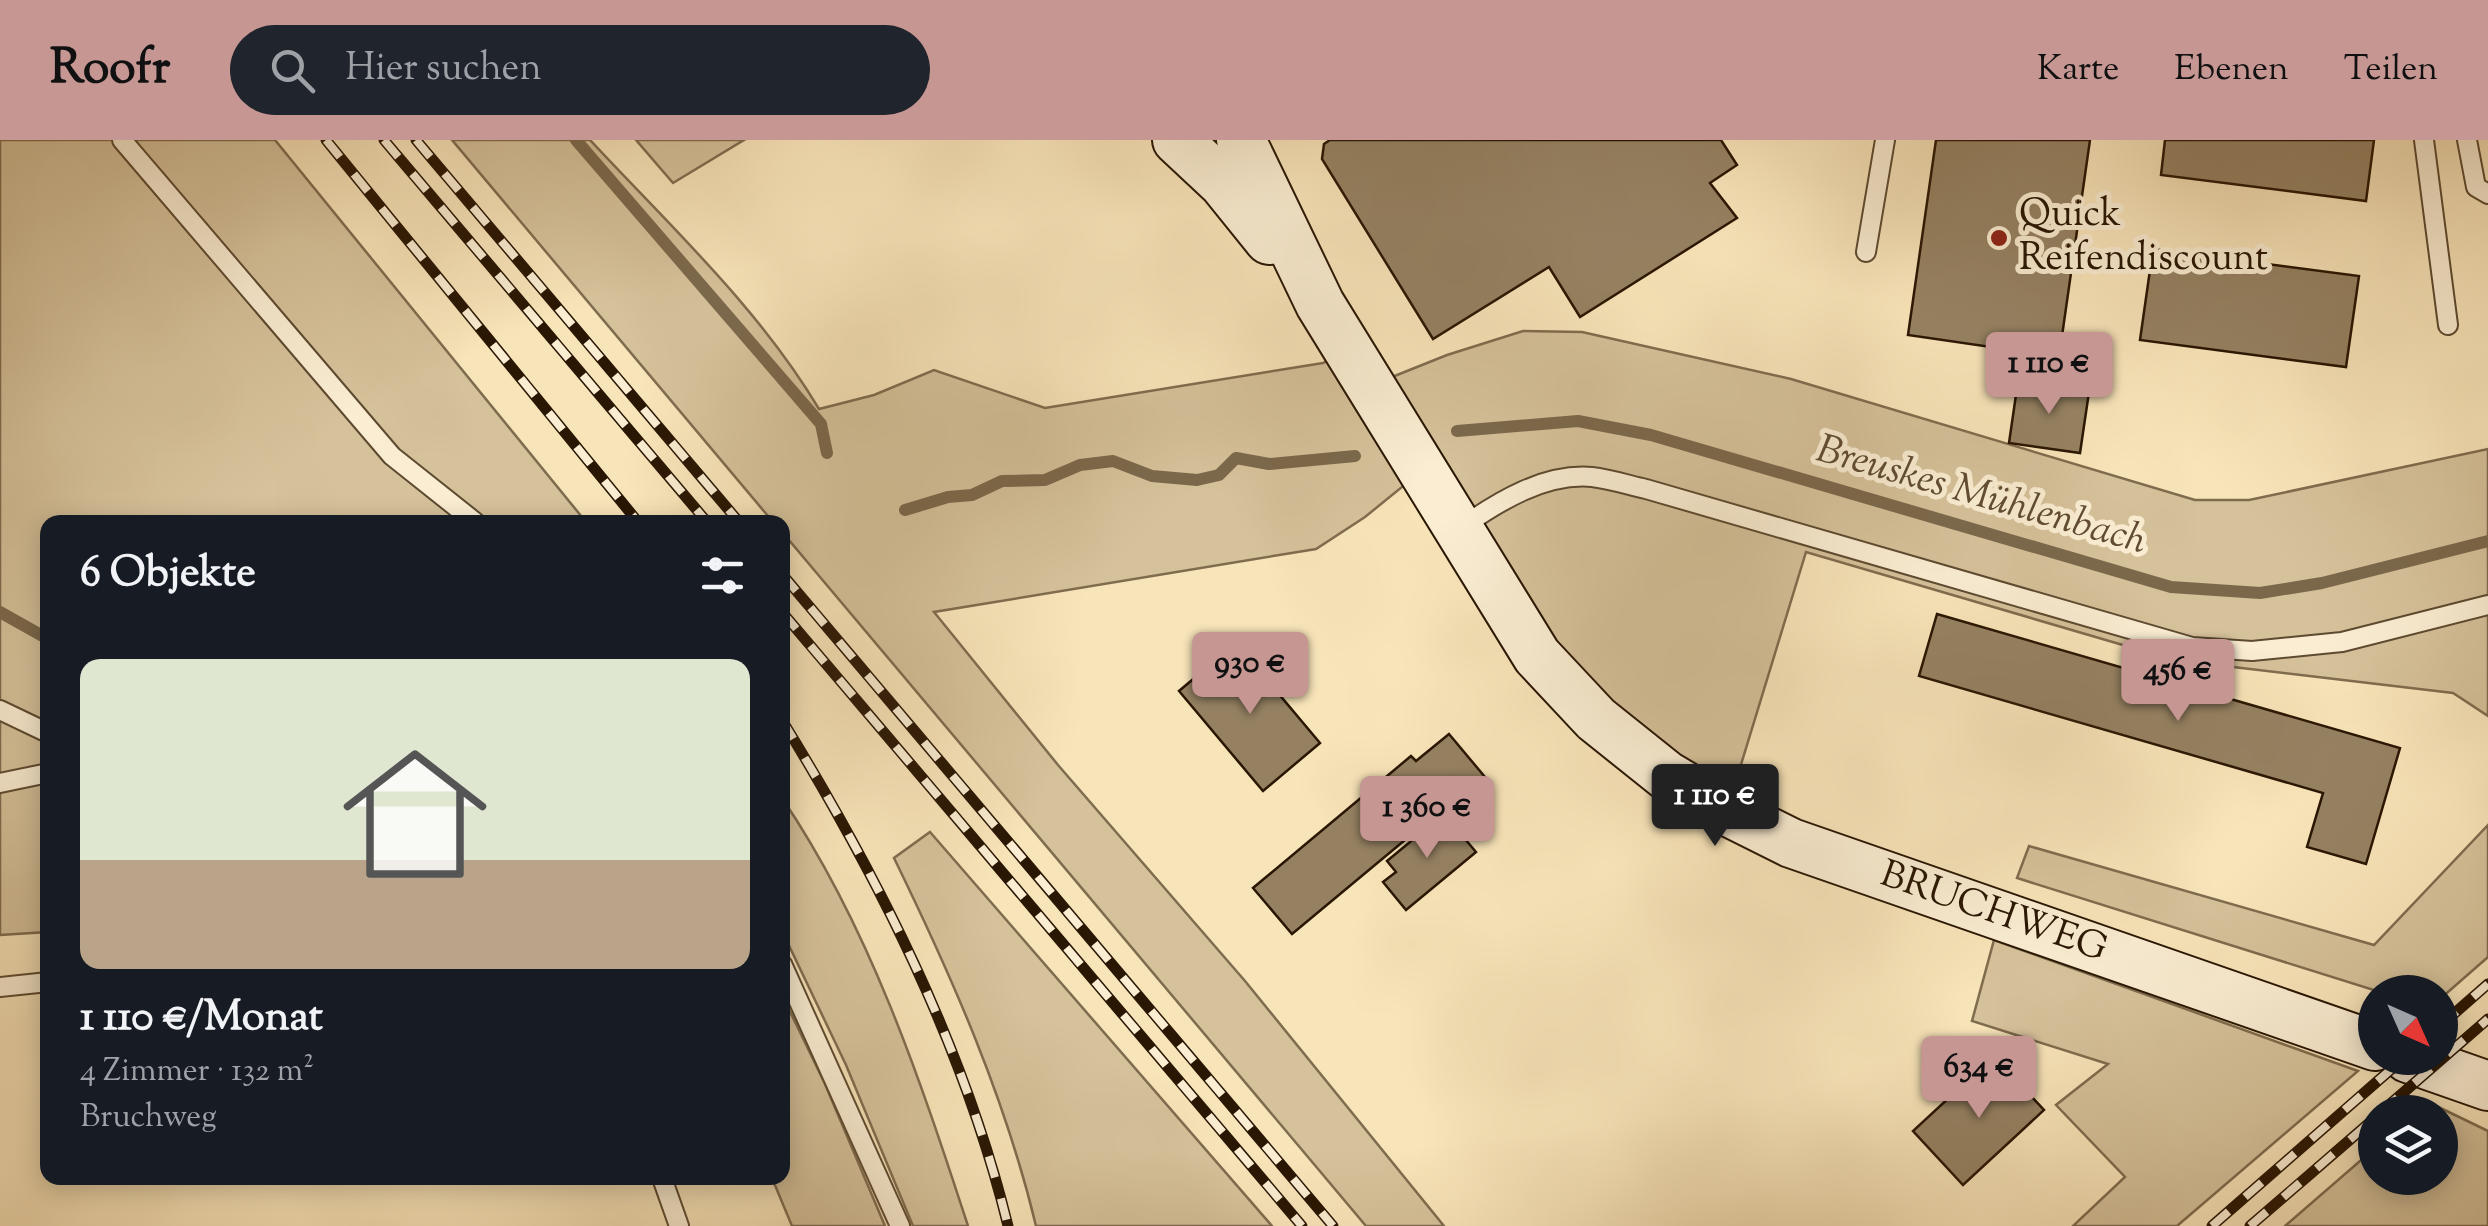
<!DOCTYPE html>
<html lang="de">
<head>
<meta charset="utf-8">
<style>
	:root { --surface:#171b24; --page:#20242c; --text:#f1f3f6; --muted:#9ea1a6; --accent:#c59692 }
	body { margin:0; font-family:"Sorts Mill Goudy",serif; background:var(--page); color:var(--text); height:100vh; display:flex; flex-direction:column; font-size:38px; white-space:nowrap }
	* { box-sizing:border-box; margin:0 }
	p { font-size:32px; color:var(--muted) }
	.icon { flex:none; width:55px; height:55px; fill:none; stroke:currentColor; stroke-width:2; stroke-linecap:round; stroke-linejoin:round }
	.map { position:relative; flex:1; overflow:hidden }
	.details { position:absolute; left:40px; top:375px; width:750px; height:670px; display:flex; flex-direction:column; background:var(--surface); border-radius:20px; box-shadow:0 5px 25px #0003 }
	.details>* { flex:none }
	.needle { width:65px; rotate:135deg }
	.buttons { position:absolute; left:2358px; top:835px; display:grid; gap:20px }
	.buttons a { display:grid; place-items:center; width:100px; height:100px; border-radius:50%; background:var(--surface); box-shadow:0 5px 25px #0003; font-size:50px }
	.price { position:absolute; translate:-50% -85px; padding:0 22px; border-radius:10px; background:var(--accent); color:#111; font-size:32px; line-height:65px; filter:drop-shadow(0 2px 5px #0008) }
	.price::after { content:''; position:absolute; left:50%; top:60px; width:30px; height:22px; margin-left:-15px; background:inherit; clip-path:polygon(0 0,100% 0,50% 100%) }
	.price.current { background:#222; color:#fff }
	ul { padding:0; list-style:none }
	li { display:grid; align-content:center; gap:20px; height:530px; padding:0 40px }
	li span { display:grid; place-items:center; height:310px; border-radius:20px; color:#555 }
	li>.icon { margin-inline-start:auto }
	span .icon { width:180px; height:180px; fill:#fffc; stroke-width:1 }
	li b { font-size:42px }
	h2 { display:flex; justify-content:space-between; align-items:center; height:120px; padding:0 40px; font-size:42px }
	header { display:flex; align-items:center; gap:60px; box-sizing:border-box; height:140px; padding:0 50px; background:var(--accent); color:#111 }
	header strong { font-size:48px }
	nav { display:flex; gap:55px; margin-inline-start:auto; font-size:35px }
	.search { width:700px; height:90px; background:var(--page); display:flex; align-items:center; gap:25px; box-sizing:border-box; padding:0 35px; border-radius:55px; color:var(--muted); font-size:38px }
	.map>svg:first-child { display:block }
	.green { fill:#d5c19a; stroke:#7f6c4e; stroke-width:2.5 }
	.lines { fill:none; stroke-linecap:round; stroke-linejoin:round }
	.stream { stroke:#7b684b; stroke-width:12 }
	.building { fill:#958162; stroke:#291603; stroke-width:2.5 }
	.lane-casing { stroke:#5d4a30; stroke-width:22 }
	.secondary-casing { stroke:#291603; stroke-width:52 }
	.lane { stroke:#faedd2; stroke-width:18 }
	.secondary { stroke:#faedd2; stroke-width:48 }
	.rail-casing { stroke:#291603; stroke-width:11 }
	.rail { stroke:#faedd2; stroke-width:8; stroke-dasharray:22; stroke-linecap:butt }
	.poi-dot { fill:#8f2418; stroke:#faedd2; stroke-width:4 }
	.labels { text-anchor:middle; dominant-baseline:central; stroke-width:10; stroke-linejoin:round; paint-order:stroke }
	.poi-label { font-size:38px; fill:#291603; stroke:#faedd2; text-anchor:start }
	.street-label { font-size:38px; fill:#291603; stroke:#faedd2 }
	.water-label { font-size:40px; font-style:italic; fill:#604c33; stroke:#faedd2 }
</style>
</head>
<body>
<header>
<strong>Roofr</strong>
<div class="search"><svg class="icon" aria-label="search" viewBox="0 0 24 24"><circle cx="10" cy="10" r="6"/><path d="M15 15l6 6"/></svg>Hier suchen</div>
<nav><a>Karte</a><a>Ebenen</a><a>Teilen</a></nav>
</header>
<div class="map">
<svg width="2488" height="1086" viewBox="0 0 2488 1086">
	<rect width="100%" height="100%" fill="#f8e4b9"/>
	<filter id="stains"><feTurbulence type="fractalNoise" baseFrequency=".002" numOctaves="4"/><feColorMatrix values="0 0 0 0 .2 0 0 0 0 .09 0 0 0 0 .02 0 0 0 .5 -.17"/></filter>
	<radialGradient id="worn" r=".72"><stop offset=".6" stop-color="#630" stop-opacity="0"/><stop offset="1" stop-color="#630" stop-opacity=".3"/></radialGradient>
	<g class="green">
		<polygon points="0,0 275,0 586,382 48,382 47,792 0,795"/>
		<path d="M452,0h138c80,86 168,167 229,269l55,-14 60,-25 111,38 278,-45 44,-21 15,39 65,-26 76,-24 59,1 209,47 404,121h54l239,-51v267l-35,-23 -279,-33 -368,-108 -74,242c-48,-32 -99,-66 -138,-109 -62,-67 -112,-145 -165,-220l-64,52 -49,32 -382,63 124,153 187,216 199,245h-78l-583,-693 -1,-11h-9z"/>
		<polygon points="636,0 744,0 673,43"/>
		<path d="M782,658c88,130 138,281 186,428h-55l-67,-161 -63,-132z"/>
		<polygon points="2488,685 2488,817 2440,859 2440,852 2380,852 2017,738 2029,706 2374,805"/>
		<path d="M930,692l342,394h-236c-31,-129 -84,-249 -142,-368z"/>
		<polygon points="1994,800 2358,931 2177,1086 2073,1086 2125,1037 2056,965 2108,924 1972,881"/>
		<polygon points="783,857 825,944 885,1086 792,1086 772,1038 782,1038"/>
		<polygon points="2428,962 2488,991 2488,1086 2285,1086 2375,1008 2375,1038 2440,1038 2440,972 2416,972"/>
	</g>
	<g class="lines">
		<g class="stream">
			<polyline points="576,0 821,284 827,313"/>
			<polyline points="1457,291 1578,281 1651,295 2171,447 2260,453 2322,443 2488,401"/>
			<polyline points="905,370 948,357 972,355 1002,341 1045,340 1080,325 1113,321 1152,336 1197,340 1219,335 1236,318 1269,324 1355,316"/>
			<polyline points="0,472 48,499"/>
		</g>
	</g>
	<g class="building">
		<polygon points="1330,0 1721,0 1737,25 1710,43 1737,78 1580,177 1549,127 1433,199 1322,19 1324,4"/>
		<polygon points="1936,0 2090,0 2059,217 1908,195"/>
		<polygon points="2165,0 2374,0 2366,61 2161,35"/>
		<polygon points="2153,109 2359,136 2346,227 2140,200"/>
		<polygon points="2018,241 2089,252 2080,313 2009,303"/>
		<polygon points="1937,474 2400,608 2366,724 2307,707 2323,653 1919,536"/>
		<polygon points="1236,503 1320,603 1263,651 1179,551"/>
		<polygon points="1449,594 1490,643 1454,673 1447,665 1292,794 1253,748 1411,616 1416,621"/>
		<polygon points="1444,674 1476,712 1406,770 1383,742 1396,732 1387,721 1421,693 1417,689 1428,680 1431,684"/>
		<polygon points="1994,916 2044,970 1963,1045 1913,991"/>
	</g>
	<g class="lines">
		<defs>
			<g id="lane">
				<polyline points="122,0 392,316 475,382"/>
				<polyline points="2424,0 2448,185"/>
				<polyline points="2467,0 2476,47 2488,54"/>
				<polyline points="1866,112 1885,0"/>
				<path d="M1462,387c37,-26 83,-54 130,-50 18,2 36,8 54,12l546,158 60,4 90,-9 146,-37"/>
				<polyline points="0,570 48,593"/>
				<polyline points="0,643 48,633"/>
				<polyline points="782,824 900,1086"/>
				<polyline points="0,847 48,842"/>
				<polyline points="662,1038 679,1086"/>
			</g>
			<g id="secondary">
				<polyline points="1177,0 1223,43 1269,100"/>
				<path id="s1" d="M1241,0l79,164 217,352 59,63 70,56 55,33 70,35 584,203"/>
				<polyline points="2408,918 2488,946"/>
			</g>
		</defs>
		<use href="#lane" class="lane-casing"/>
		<use href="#secondary" class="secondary-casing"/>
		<use href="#lane" class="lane"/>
		<use href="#secondary" class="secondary"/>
		<defs>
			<g id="rail">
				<polyline points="326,0 638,382"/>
				<polyline points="384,0 707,382"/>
				<polyline points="416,0 739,382"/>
				<polyline points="782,434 1333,1086"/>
				<polyline points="782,472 1302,1086"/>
				<path d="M782,580c96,157 182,326 226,506"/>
				<polyline points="2440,886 2488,844"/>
				<polyline points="2381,972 2488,879"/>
				<polyline points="2212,1086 2404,918"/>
				<polyline points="2250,1086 2375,978"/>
			</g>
		</defs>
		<use href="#rail" class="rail-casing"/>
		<use href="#rail" class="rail"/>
	</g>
	<circle class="poi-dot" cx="1999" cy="98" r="10"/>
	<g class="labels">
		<g class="poi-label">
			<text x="2019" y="76">Quick<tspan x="2019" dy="44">Reifendiscount</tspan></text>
		</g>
		<g class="street-label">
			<text stroke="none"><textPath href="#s1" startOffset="1128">BRUCHWEG</textPath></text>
		</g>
		<g class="water-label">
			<text transform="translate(1981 357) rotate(16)">Breuskes Mühlenbach</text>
		</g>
	</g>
	<rect width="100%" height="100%" filter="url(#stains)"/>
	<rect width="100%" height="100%" fill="url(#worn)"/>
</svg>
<div class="buttons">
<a><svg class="needle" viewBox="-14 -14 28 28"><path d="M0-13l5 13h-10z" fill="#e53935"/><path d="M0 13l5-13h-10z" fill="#9ea1a6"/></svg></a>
<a><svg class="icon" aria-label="layers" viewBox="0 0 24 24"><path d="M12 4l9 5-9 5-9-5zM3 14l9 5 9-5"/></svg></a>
</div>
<b class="price" style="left:2049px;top:277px">1 110 €</b>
<b class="price" style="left:1250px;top:577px">930 €</b>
<b class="price" style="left:2178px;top:584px">456 €</b>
<b class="price current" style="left:1715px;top:709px">1 110 €</b>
<b class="price" style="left:1427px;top:721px">1 360 €</b>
<b class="price" style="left:1979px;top:981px">634 €</b>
<section class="details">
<h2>6 Objekte<svg class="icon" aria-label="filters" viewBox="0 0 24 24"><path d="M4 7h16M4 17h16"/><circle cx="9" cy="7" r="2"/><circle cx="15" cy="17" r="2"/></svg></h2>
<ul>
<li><span style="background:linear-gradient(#dfe7d0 65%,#b9a48a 0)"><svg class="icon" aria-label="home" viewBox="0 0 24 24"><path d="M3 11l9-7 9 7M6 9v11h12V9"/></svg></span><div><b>1 110 €/Monat</b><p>4 Zimmer · 132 m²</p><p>Bruchweg</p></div></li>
</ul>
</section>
</div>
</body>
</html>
